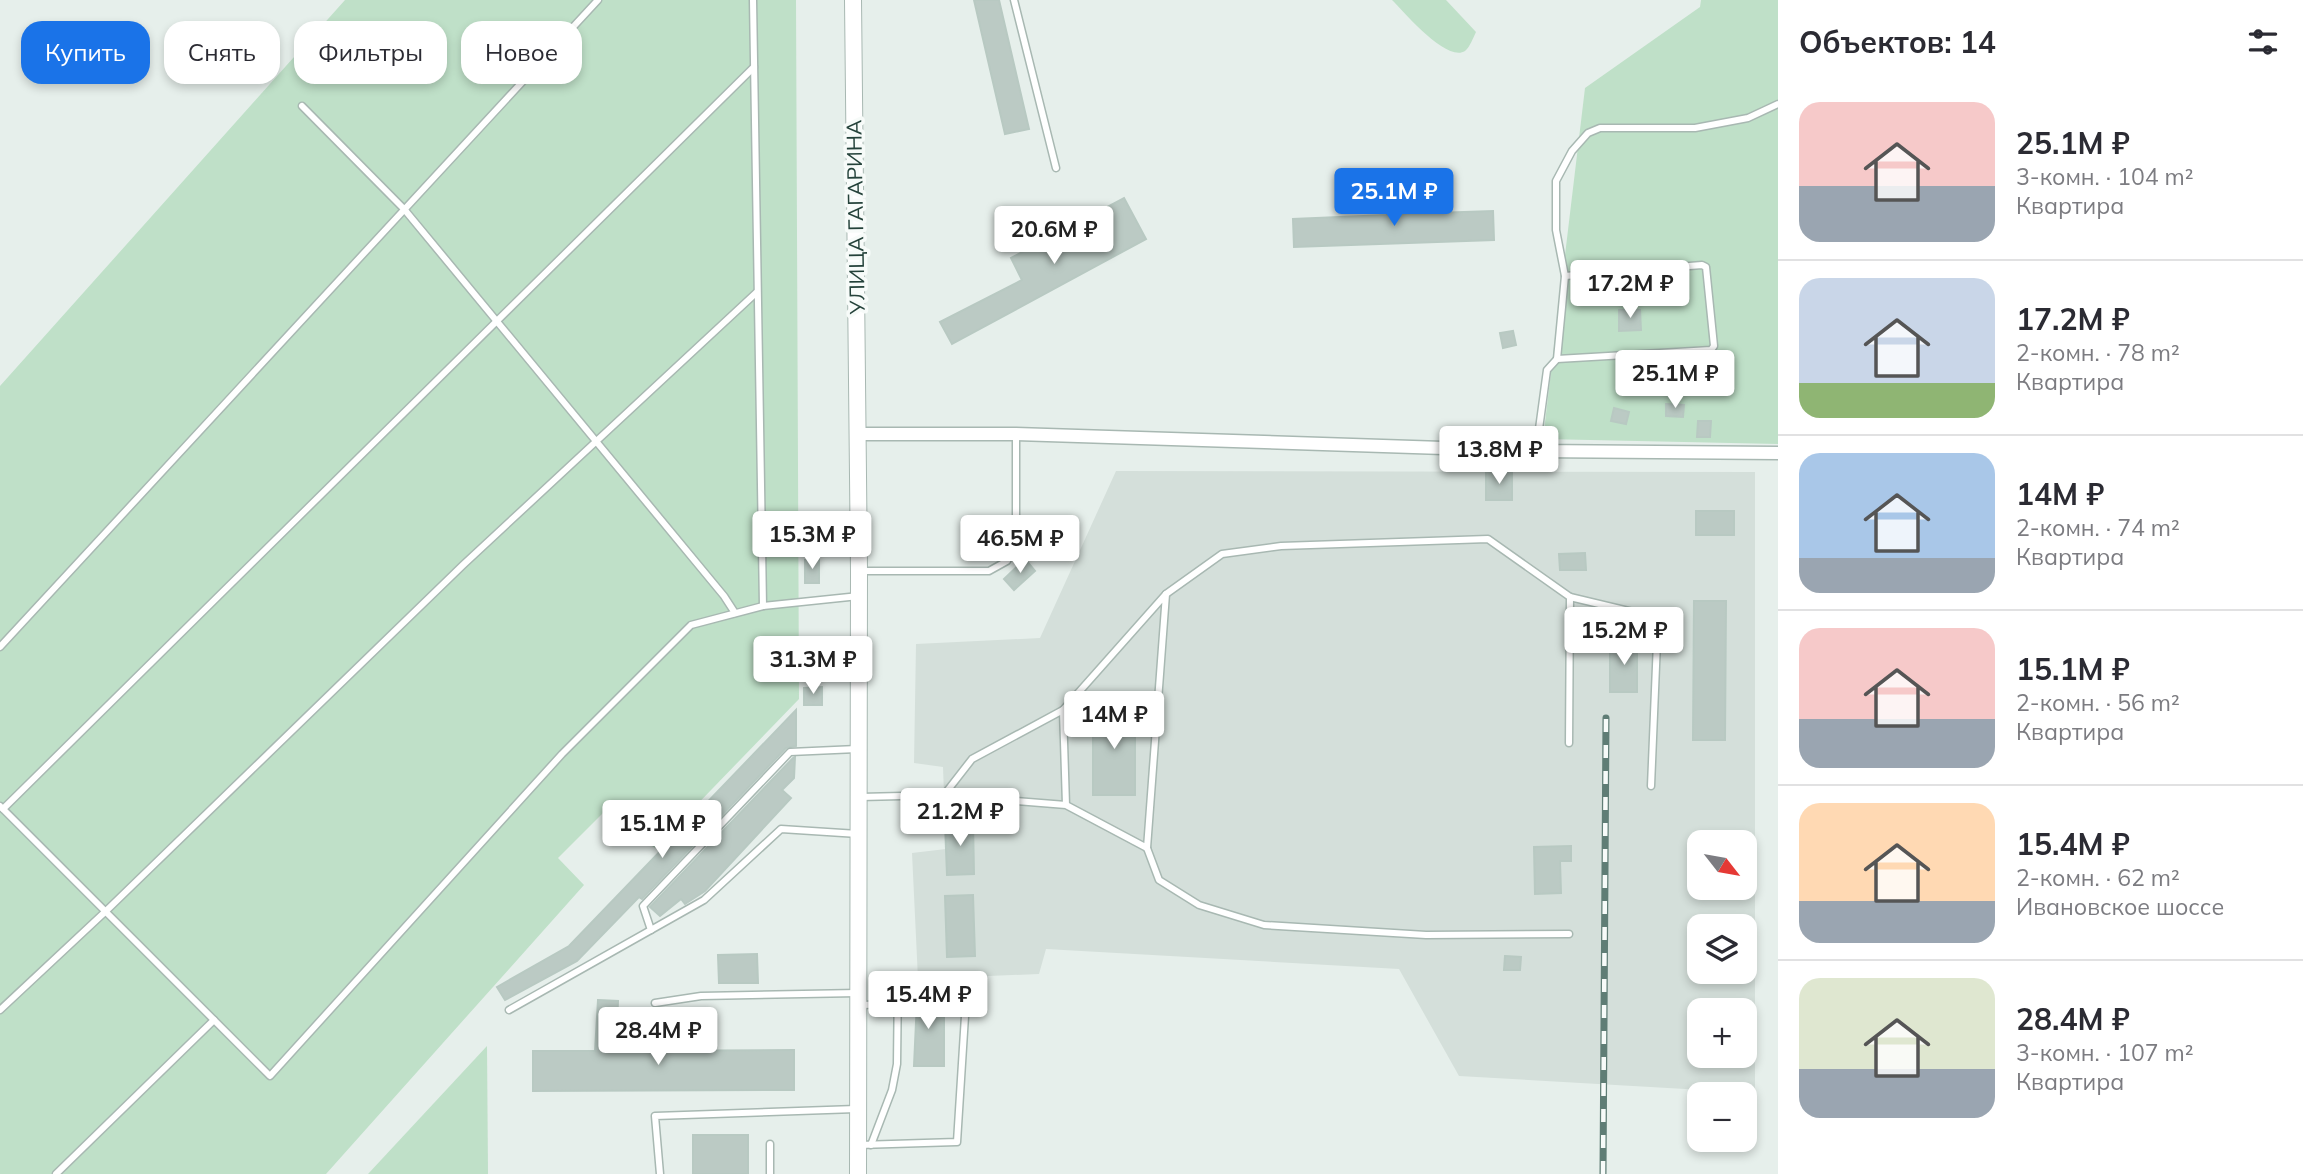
<!DOCTYPE html>
<html lang="ru">
<head>
<meta charset="utf-8">
<style>
	:root { --surface:#fff; --page:#f7f7f7; --text:#2b2b33; --muted:#7c7c81; --line:#e1e1e2; --accent:#1a73e8 }
	body { margin:0; font-family:Mulish,sans-serif; background:var(--page); color:var(--text); height:100vh; display:flex; flex-direction:column; font-size:26px; white-space:nowrap }
	* { box-sizing:border-box; margin:0 }
	p { font-size:23px; color:var(--muted) }
	.icon { flex:none; width:38px; height:38px; fill:none; stroke:currentColor; stroke-width:2; stroke-linecap:round; stroke-linejoin:round }
	.map { position:relative; flex:1; overflow:hidden }
	.drawer { display:flex; flex-direction:column; background:var(--surface); width:525px }
	.drawer>* { flex:none }
	.hud { position:absolute; left:21px; top:21px; width:665px; height:63px; display:flex; gap:14px }
	.needle { width:46px; rotate:121deg }
	.controls { position:absolute; left:1687px; top:830px; display:grid; gap:14px }
	.controls a { display:grid; place-items:center; width:70px; height:70px; border-radius:14px; background:var(--surface); box-shadow:0 4px 10px #0003; font-size:35px }
	.price { position:absolute; translate:-50% -60px; padding:0 16px; border-radius:7px; background:#fff; color:#222; font-size:23px; line-height:46px; filter:drop-shadow(0 2px 4px #0008) }
	.price::after { content:''; position:absolute; left:50%; top:42px; width:21px; height:16px; margin-left:-10px; background:inherit; clip-path:polygon(0 0,100% 0,50% 100%) }
	.price.selected { background:var(--accent); color:#fff }
	ul { padding:0; list-style:none }
	li { display:flex; align-items:center; gap:21px; height:175px; padding:0 21px }
	li+li { border-top:2px solid var(--line) }
	li span { display:grid; place-items:center; flex:none; width:196px; height:140px; border-radius:21px; color:#555 }
	li>.icon { margin-inline-start:auto }
	span .icon { width:84px; height:84px; fill:#fffc; stroke-width:1 }
	li b { font-size:30px }
	h2 { display:flex; justify-content:space-between; align-items:center; height:84px; padding:0 21px; font-size:30px }
	.chip { padding:0 24px; border-radius:21px; background:var(--surface); box-shadow:0 4px 10px #0003; font-size:24px; line-height:63px }
	.chip.selected { background:var(--accent); color:#fff }
	main { display:flex; flex:1; min-height:0 }
	.map>svg:first-child { display:block }
	.built { fill:#d4dfda; fill-rule:evenodd }
	.green { fill:#bfe0c8 }
	.building { fill:#bbcac4; stroke:#b8c9c2; stroke-width:2 }
	.lines { fill:none; stroke-linecap:round; stroke-linejoin:round }
	.service-casing { stroke:#a8b8b2; stroke-width:9 }
	.minor-casing { stroke:#a8b8b2; stroke-width:15 }
	.tertiary-casing { stroke:#a8b8b2; stroke-width:18 }
	.service { stroke:#fff; stroke-width:6 }
	.minor { stroke:#fff; stroke-width:12 }
	.tertiary { stroke:#fff; stroke-width:16 }
	.rail-casing { stroke:#5f7d75; stroke-width:7 }
	.rail { stroke:#f7fbf9; stroke-width:4.5; stroke-dasharray:13; stroke-linecap:butt }
	.labels { text-anchor:middle; dominant-baseline:central; stroke-width:7; stroke-linejoin:round; paint-order:stroke }
	.street-label { font-size:21px; fill:#24423a; stroke:#f7fbf9 }
</style>
</head>
<body>
<main>
<div class="map">
<svg width="1778" height="1174" viewBox="0 0 1778 1174">
	<rect width="100%" height="100%" fill="#e6efeb"/>
	<path class="built" d="M1116,471l639,1v621l-296,-17 -60,-107 -353,-20 -7,25 -121,5 -6,-126 34,-4 -3,-82 -29,-4 2,-119 124,-6zM1699,842h46v45h-46zM1699,926h46v45h-46zM1699,1010h46v45h-46z"/>
	<g class="green">
		<polygon points="345,0 796,0 799,699 655,848 603,813 558,858 584,885 326,1174 0,1174 0,386"/>
		<path d="M1392,0h54l30,32c-3,6 -6,15 -11,19 -18,12 -61,-39 -73,-51z"/>
		<polygon points="1701,0 1778,0 1778,444 1543,439 1585,88 1700,7"/>
		<polygon points="487,1046 488,1174 368,1174"/>
	</g>
	<g class="building">
		<polygon points="974,0 999,0 1029,129 1005,134"/>
		<polygon points="1124,198 1146,239 952,344 940,322 1022,280 1011,258"/>
		<polygon points="1387,198 1403,198 1404,214 1493,211 1494,240 1294,247 1293,219 1387,215"/>
		<polygon points="1619,310 1640,310 1641,330 1619,331"/>
		<polygon points="1513,331 1516,345 1503,348 1500,333"/>
		<polygon points="1666,404 1684,405 1683,417 1666,416"/>
		<polygon points="1614,408 1629,412 1626,424 1611,421"/>
		<polygon points="1698,421 1711,421 1710,437 1697,437"/>
		<rect x="1486" y="472" width="26" height="28"/>
		<rect x="1696" y="511" width="38" height="24"/>
		<polygon points="1585,553 1586,570 1560,570 1559,554"/>
		<polygon points="819,559 819,583 805,583 805,560"/>
		<polygon points="1025,559 1035,571 1014,590 1004,579"/>
		<polygon points="1694,601 1726,601 1725,740 1693,740"/>
		<rect x="1610" y="642" width="27" height="50"/>
		<polygon points="822,687 822,705 804,705 804,688"/>
		<rect x="1093" y="707" width="42" height="88"/>
		<polygon points="796,710 796,746 786,748 642,899 639,897 577,961 505,1000 497,987 569,946"/>
		<polygon points="795,757 794,778 782,790 791,798 705,891 685,904 681,899 660,916 650,907 793,758"/>
		<polygon points="973,822 974,874 947,875 945,823"/>
		<polygon points="1571,846 1571,861 1560,861 1561,893 1535,894 1534,847"/>
		<polygon points="973,895 975,956 947,957 945,896"/>
		<polygon points="757,954 758,983 719,983 718,955"/>
		<polygon points="1505,956 1521,957 1520,970 1504,970"/>
		<polygon points="918,979 929,979 928,1012 944,1012 944,1066 914,1066"/>
		<polygon points="598,1000 618,1001 616,1051 794,1050 794,1090 533,1091 533,1051 595,1051"/>
		<rect x="693" y="1135" width="55" height="39"/>
	</g>
	<g class="lines">
		<defs>
			<g id="service">
				<polyline points="753,0 763,606"/>
				<polyline points="1014,0 1056,168"/>
				<polyline points="302,106 404,209 724,596 735,613"/>
				<polyline points="1557,359 1711,350 1714,346 1706,267 1702,265 1565,276"/>
				<polyline points="1536,451 1547,370 1557,359 1565,276 1556,230 1556,181 1572,151 1588,133 1600,128 1695,128 1748,118 1778,104"/>
				<polyline points="860,571 989,571 1007,561 1016,541 1016,434"/>
				<polyline points="1166,594 1222,554 1281,546 1488,539 1570,597 1569,743"/>
				<polyline points="1570,597 1658,618 1651,786"/>
				<polyline points="0,647 598,0"/>
				<polyline points="944,795 972,759 1063,710"/>
				<polyline points="860,797 944,795 1066,805 1147,848 1166,594 1063,710 1066,805"/>
				<polyline points="0,806 270,1076 562,754 691,625 763,606 859,596"/>
				<polyline points="3,809 754,67"/>
				<polyline points="1147,848 1159,880 1199,905 1264,925 1426,935 1569,934"/>
				<polyline points="651,930 643,906 790,752 857,749"/>
				<polyline points="655,1003 701,996 858,993"/>
				<polyline points="860,1005 898,1004"/>
				<polyline points="0,1010 106,911 463,565 757,292"/>
				<polyline points="509,1010 704,900 781,829 858,834"/>
				<polyline points="770,1144 770,1174"/>
				<polyline points="859,1145 957,1142 965,1016"/>
				<polyline points="871,1145 892,1090 897,1064 898,980"/>
				<polyline points="56,1174 214,1020"/>
				<polyline points="660,1174 655,1116 856,1109"/>
			</g>
			<polyline id="minor" points="858,434 1016,434 1536,451 1778,453"/>
			<polyline id="tertiary" points="853,0 859,571 858,1174"/>
		</defs>
		<use href="#service" class="service-casing"/>
		<use href="#minor" class="minor-casing"/>
		<use href="#tertiary" class="tertiary-casing"/>
		<use href="#service" class="service"/>
		<use href="#minor" class="minor"/>
		<use href="#tertiary" class="tertiary"/>
		<defs>
			<polyline id="rail" points="1603,1174 1606,718"/>
		</defs>
		<use href="#rail" class="rail-casing"/>
		<use href="#rail" class="rail"/>
	</g>
	<g class="labels">
		<g class="street-label">
			<text transform="translate(855 217) rotate(-91)">УЛИЦА ГАГАРИНА</text>
		</g>
	</g>
</svg>
<div class="controls">
<a><svg class="needle" viewBox="-14 -14 28 28"><path d="M0-13l5 13h-10z" fill="#e53935"/><path d="M0 13l5-13h-10z" fill="#7c7c81"/></svg></a>
<a><svg class="icon" aria-label="layers" viewBox="0 0 24 24"><path d="M12 4l9 5-9 5-9-5zM3 14l9 5 9-5"/></svg></a>
<a>+</a>
<a>−</a>
</div>
<b class="price selected" style="left:1394px;top:228px">25.1M ₽</b>
<b class="price" style="left:1054px;top:266px">20.6M ₽</b>
<b class="price" style="left:1630px;top:320px">17.2M ₽</b>
<b class="price" style="left:1675px;top:410px">25.1M ₽</b>
<b class="price" style="left:1499px;top:486px">13.8M ₽</b>
<b class="price" style="left:812px;top:571px">15.3M ₽</b>
<b class="price" style="left:1020px;top:575px">46.5M ₽</b>
<b class="price" style="left:1624px;top:667px">15.2M ₽</b>
<b class="price" style="left:813px;top:696px">31.3M ₽</b>
<b class="price" style="left:1114px;top:751px">14M ₽</b>
<b class="price" style="left:960px;top:848px">21.2M ₽</b>
<b class="price" style="left:662px;top:860px">15.1M ₽</b>
<b class="price" style="left:928px;top:1031px">15.4M ₽</b>
<b class="price" style="left:658px;top:1067px">28.4M ₽</b>
<div class="hud">
<a class="chip selected">Купить</a>
<a class="chip">Снять</a>
<a class="chip">Фильтры</a>
<a class="chip">Новое</a>
</div>
</div>
<section class="drawer">
<h2>Объектов: 14<svg class="icon" aria-label="filters" viewBox="0 0 24 24"><path d="M4 7h16M4 17h16"/><circle cx="9" cy="7" r="2"/><circle cx="15" cy="17" r="2"/></svg></h2>
<ul>
<li><span style="background:linear-gradient(#f6c9c9 60%,#9aa5b1 0)"><svg class="icon" aria-label="home" viewBox="0 0 24 24"><path d="M3 11l9-7 9 7M6 9v11h12V9"/></svg></span><div><b>25.1M ₽</b><p>3-комн. · 104 m²</p><p>Квартира</p></div></li>
<li><span style="background:linear-gradient(#c9d6e8 75%,#8fb573 0)"><svg class="icon" aria-label="home" viewBox="0 0 24 24"><path d="M3 11l9-7 9 7M6 9v11h12V9"/></svg></span><div><b>17.2M ₽</b><p>2-комн. · 78 m²</p><p>Квартира</p></div></li>
<li><span style="background:linear-gradient(#a9c7e8 75%,#9aa5b1 0)"><svg class="icon" aria-label="home" viewBox="0 0 24 24"><path d="M3 11l9-7 9 7M6 9v11h12V9"/></svg></span><div><b>14M ₽</b><p>2-комн. · 74 m²</p><p>Квартира</p></div></li>
<li><span style="background:linear-gradient(#f6c9c9 65%,#9aa5b1 0)"><svg class="icon" aria-label="home" viewBox="0 0 24 24"><path d="M3 11l9-7 9 7M6 9v11h12V9"/></svg></span><div><b>15.1M ₽</b><p>2-комн. · 56 m²</p><p>Квартира</p></div></li>
<li><span style="background:linear-gradient(#ffd9b3 70%,#9aa5b1 0)"><svg class="icon" aria-label="home" viewBox="0 0 24 24"><path d="M3 11l9-7 9 7M6 9v11h12V9"/></svg></span><div><b>15.4M ₽</b><p>2-комн. · 62 m²</p><p>Ивановское шоссе</p></div></li>
<li><span style="background:linear-gradient(#dfe7d0 65%,#9aa5b1 0)"><svg class="icon" aria-label="home" viewBox="0 0 24 24"><path d="M3 11l9-7 9 7M6 9v11h12V9"/></svg></span><div><b>28.4M ₽</b><p>3-комн. · 107 m²</p><p>Квартира</p></div></li>
</ul>
</section>
</main>
</body>
</html>
